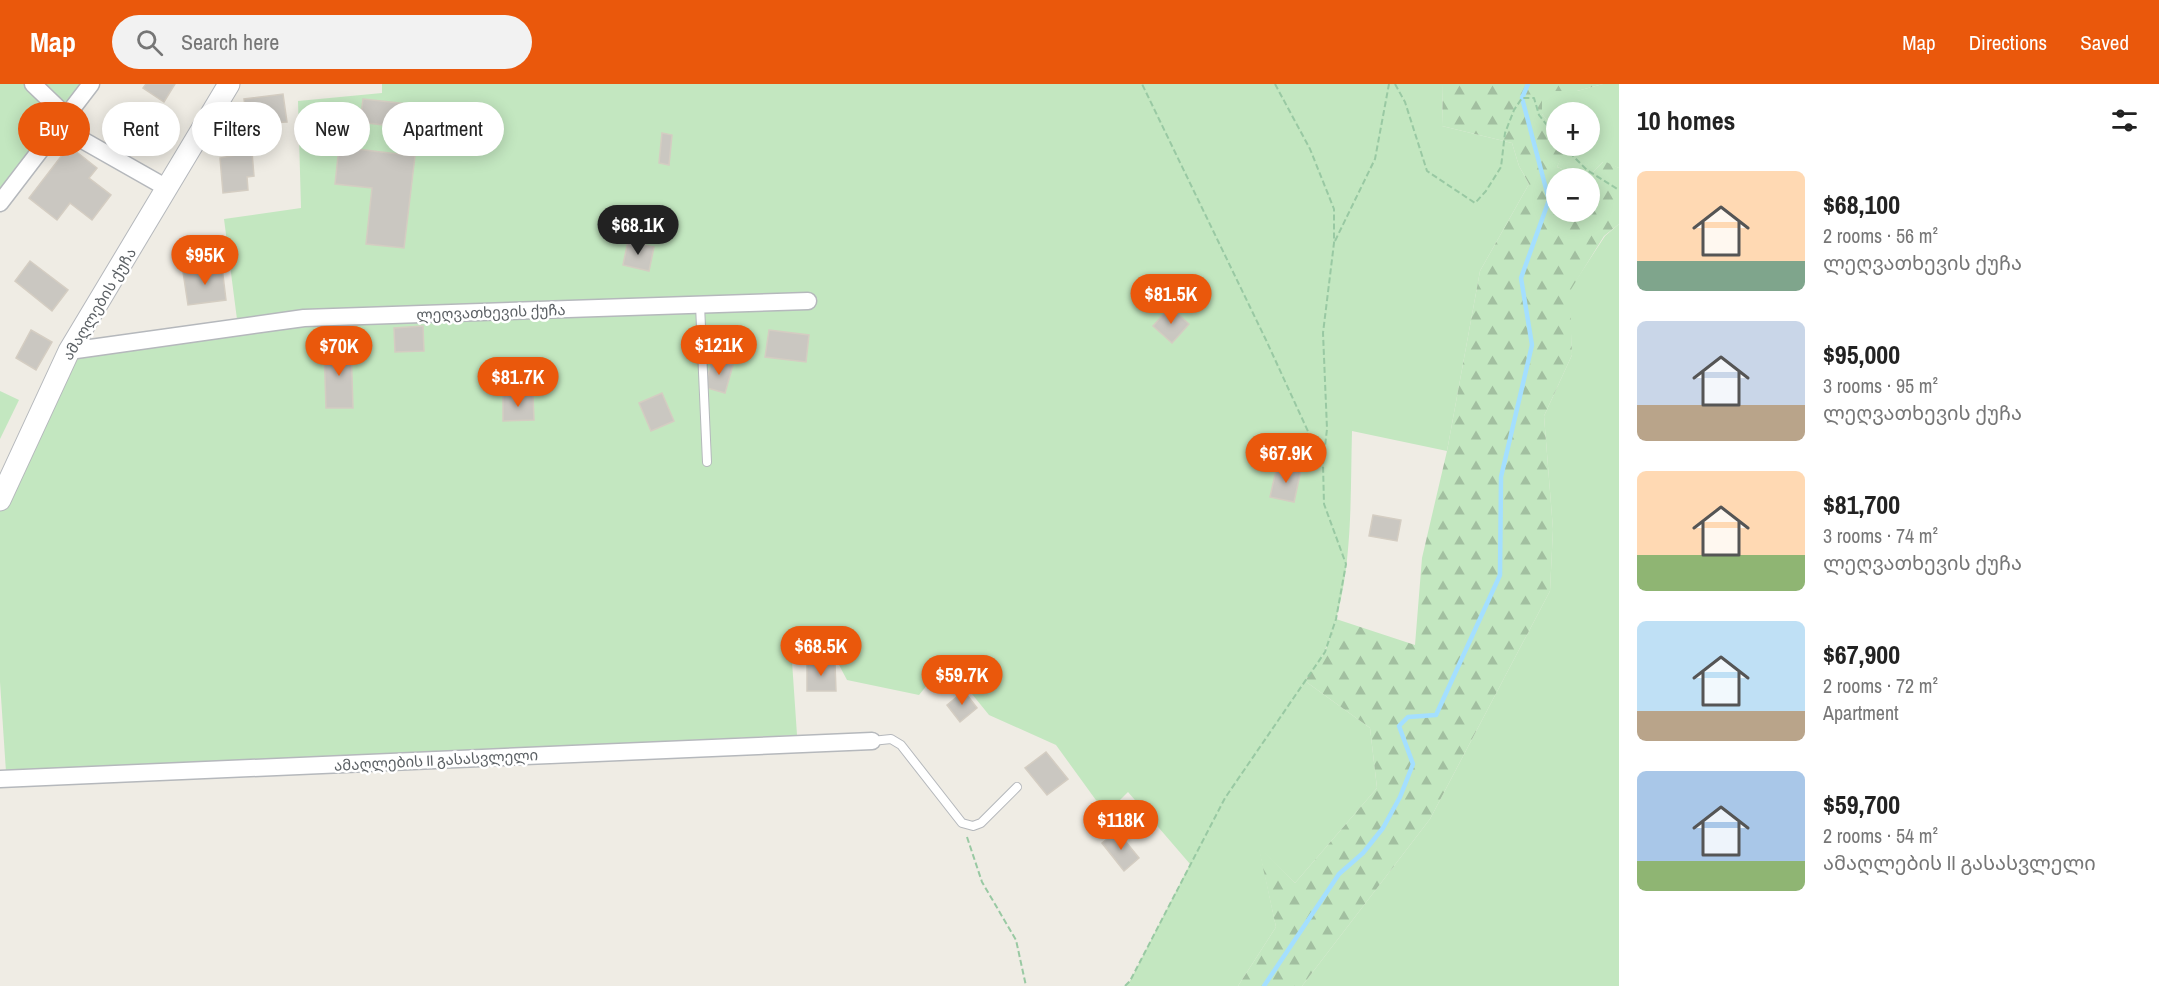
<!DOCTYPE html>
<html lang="en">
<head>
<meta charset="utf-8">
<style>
	:root { --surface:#fff; --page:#f2f2f2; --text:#222; --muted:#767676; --accent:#ea580c }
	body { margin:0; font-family:"Archivo Narrow","Noto Sans Georgian",sans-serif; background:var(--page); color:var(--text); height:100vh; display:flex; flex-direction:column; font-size:22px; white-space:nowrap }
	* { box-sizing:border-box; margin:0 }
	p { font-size:20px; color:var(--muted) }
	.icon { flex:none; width:33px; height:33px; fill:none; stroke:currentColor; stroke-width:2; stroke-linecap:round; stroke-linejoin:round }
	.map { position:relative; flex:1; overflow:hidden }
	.panel { display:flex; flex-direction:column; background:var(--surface); width:540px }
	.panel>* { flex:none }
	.top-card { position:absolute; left:18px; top:18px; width:570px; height:54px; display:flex; gap:12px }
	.tools { position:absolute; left:1546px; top:18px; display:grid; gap:12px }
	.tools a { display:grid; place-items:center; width:54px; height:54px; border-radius:50%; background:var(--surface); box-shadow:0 3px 15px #0003; font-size:30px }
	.price { position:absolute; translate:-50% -51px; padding:0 14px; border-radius:21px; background:var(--accent); color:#fff; font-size:20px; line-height:39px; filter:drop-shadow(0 2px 3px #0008) }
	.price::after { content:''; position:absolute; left:50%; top:36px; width:18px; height:14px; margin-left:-9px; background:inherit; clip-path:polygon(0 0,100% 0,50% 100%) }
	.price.active { background:#222; color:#fff }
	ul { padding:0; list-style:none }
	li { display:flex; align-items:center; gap:18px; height:150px; padding:0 18px }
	li span { display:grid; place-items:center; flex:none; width:168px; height:120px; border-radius:9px; color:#555 }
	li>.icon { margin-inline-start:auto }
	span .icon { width:72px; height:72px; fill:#fffc; stroke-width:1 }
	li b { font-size:26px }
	h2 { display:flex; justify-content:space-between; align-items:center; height:72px; padding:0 18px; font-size:26px }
	.chip { padding:0 21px; border-radius:27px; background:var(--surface); box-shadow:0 3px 15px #0003; font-size:21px; line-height:54px }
	.chip.active { background:var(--accent); color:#fff }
	header { display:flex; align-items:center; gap:36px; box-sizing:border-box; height:84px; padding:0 30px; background:var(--accent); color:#fff }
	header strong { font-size:28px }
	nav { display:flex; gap:33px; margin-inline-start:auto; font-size:21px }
	.search { width:420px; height:54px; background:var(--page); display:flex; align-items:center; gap:15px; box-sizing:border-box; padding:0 21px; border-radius:33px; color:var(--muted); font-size:22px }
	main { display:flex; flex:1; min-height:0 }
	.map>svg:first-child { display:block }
	.green { fill:#c3e7c0 }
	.forest { fill:url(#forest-firs); fill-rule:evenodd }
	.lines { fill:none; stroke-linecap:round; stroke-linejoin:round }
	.stream { stroke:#a4dfff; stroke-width:4.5 }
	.building { fill:#cac7c1; stroke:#d4cdc2; stroke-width:1.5 }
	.service-casing { stroke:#b5b8bc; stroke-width:10 }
	.minor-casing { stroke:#b5b8bc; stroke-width:19 }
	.tertiary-casing { stroke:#b5b8bc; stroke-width:23 }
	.path { stroke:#99c9a3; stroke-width:2; stroke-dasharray:6 3; stroke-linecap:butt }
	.service { stroke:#fff; stroke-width:8 }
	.minor { stroke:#fff; stroke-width:16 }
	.tertiary { stroke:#fff; stroke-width:21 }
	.labels { text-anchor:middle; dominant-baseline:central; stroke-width:5; stroke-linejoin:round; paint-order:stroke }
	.street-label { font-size:15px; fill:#5c6165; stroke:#fff }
</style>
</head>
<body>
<header>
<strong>Map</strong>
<div class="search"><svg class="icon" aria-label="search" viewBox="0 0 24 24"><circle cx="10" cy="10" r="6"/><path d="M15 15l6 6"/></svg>Search here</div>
<nav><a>Map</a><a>Directions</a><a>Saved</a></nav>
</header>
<main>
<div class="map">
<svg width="1619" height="902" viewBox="0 0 1619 902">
	<defs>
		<pattern id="forest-firs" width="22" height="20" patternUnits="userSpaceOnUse" patternTransform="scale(1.5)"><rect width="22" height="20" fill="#c3e7c0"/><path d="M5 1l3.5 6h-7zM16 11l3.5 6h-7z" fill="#a2bfa0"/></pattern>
	</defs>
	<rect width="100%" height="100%" fill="#efece4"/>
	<g class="green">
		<polygon points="0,0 91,0 0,119"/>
		<path d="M382,0h1061l-1,42 70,17 7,23 10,18 -49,87 -33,180 -95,-20c-2,71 2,153 -27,219 -4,11 -13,21 -20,31l65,47 7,60 -82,95 -36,-36 17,80 -38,59h-113l5,-5 60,-117 -62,-72 -22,22 -50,-69 -67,-30 -43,-53 -27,33 -72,-15 -27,-51 -30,3 7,103 -791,37 -6,-90v-182l69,-149 169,-24 -14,-108 77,-11 -3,-107 84,-8z"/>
		<polygon points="1603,0 1619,0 1619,84 1603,78 1587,94 1557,83 1566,62 1590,62 1590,28 1557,28 1557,50 1542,30 1542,6 1577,7"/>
		<polygon points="1619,140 1619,902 1302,902 1430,735 1550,507 1553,445 1544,332 1572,271 1569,207 1605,152"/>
		<polygon points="0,307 19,316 0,355"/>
	</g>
	<path class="forest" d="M1443,0h160l-26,7h-35v23l15,20v12h10l-10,21 30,11 17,-17 15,7v56l-15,12 -34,55 2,64 -28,61 9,113 -3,62 -120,228 -128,167h-64l38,-59 -18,-82 37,38 82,-95 -7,-60 -65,-47 20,-29 11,-33 79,26 7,-87 25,-107 33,-180 49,-87 -10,-18 -7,-23 -70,-17zM1557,94h33v34h-33z"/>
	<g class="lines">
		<polyline class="stream" points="1264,902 1339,790 1363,769 1383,744 1400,713 1413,680 1399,642 1408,633 1436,631 1500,491 1501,393 1532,261 1521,194 1549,116 1522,14 1528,0"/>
	</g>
	<g class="building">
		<polygon points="146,0 175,0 164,18 143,4"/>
		<polygon points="283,10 287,38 268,39 269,45 255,47 254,36 247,37 244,15"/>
		<polygon points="363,15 417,21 414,45 360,38"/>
		<polygon points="662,49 672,51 669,81 659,79"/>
		<polygon points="69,62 97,84 89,94 111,111 92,136 70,119 57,136 29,114"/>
		<polygon points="339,63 415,72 404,164 366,160 372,104 335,100"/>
		<polygon points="252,68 254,92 247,93 248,106 223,109 220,74"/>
		<polygon points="628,157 654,163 649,187 623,181"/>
		<polygon points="30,177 68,206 52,227 15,197"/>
		<polygon points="222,183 226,216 188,221 183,188"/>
		<polygon points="1170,223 1189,240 1172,259 1153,242"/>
		<polygon points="423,242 424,267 395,268 394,244"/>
		<polygon points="31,246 52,258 36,286 16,274"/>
		<polygon points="769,246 809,251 806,278 765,273"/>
		<polygon points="351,261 353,324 326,324 324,262"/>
		<polygon points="713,275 733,281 725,309 704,303"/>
		<polygon points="662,309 674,337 651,347 639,319"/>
		<polygon points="533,310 534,336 503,337 503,311"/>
		<polygon points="1277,382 1301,386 1294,418 1270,413"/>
		<polygon points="1373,431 1401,436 1397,457 1369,452"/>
		<polygon points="835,579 836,607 807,607 807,580"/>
		<polygon points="964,607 977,624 960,638 947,621"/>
		<polygon points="1046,668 1068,695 1047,711 1025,684"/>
		<polygon points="1117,747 1139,774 1124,787 1102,759"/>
	</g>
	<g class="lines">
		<defs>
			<g id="service">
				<polyline points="700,221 707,378"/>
				<polyline points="872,657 891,655 901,661 962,739 973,742 981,739 1017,703"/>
			</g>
			<g id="minor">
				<polyline points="33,0 60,26 70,49 167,104"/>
				<polyline points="0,119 91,0"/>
				<polyline points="69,267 304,234 808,217"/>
				<polyline points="0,695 872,657"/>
			</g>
			<polyline id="tertiary" points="0,416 69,267 229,0"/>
		</defs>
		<use href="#service" class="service-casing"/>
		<use href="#minor" class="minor-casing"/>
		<use href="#tertiary" class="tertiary-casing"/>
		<g class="path">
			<polyline points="1275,0 1310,65 1334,125 1334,159 1323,249 1327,345 1323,380"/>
			<polyline points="1395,0 1405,18 1427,87 1475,119 1486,107 1501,83 1505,49 1514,26 1522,14 1534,14 1539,31 1557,54"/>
			<polyline points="1563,62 1587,86 1619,106"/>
			<polyline points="1335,157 1375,75 1389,0"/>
			<polyline points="967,753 982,798 1016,856 1026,902"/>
			<polyline points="1125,902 1130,897 1225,714 1325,568 1336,535 1346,480 1324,420 1323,380 1266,256 1142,0"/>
		</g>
		<use href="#service" class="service"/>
		<use href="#minor" class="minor"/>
		<use href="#tertiary" class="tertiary"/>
	</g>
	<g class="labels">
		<g class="street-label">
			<text transform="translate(99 220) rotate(-59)">ამაღლების ქუჩა</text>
			<text transform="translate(491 228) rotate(-2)">ლეღვათხევის ქუჩა</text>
			<text transform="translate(436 676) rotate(-3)">ამაღლების II გასასვლელი</text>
		</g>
	</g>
</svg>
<div class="tools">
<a>+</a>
<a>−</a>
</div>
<b class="price active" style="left:638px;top:172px">$68.1K</b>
<b class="price" style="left:205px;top:202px">$95K</b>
<b class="price" style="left:1171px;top:241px">$81.5K</b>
<b class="price" style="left:719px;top:292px">$121K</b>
<b class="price" style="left:339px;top:293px">$70K</b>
<b class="price" style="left:518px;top:324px">$81.7K</b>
<b class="price" style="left:1286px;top:400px">$67.9K</b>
<b class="price" style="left:821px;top:593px">$68.5K</b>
<b class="price" style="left:962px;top:622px">$59.7K</b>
<b class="price" style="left:1121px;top:767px">$118K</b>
<div class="top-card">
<a class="chip active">Buy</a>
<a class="chip">Rent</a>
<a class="chip">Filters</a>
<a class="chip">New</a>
<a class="chip">Apartment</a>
</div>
</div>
<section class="panel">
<h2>10 homes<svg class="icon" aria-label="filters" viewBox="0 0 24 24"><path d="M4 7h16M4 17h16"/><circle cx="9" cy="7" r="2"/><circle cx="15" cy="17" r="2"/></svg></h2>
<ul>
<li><span style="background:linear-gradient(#ffd9b3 75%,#7fa58c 0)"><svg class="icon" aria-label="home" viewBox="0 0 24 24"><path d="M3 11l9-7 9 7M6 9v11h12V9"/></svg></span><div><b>$68,100</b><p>2 rooms · 56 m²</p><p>ლეღვათხევის ქუჩა</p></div></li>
<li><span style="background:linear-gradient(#c9d6e8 70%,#b9a48a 0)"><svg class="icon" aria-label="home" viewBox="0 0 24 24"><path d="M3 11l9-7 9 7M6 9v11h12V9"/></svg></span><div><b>$95,000</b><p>3 rooms · 95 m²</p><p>ლეღვათხევის ქუჩა</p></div></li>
<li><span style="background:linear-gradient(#ffd9b3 70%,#8fb573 0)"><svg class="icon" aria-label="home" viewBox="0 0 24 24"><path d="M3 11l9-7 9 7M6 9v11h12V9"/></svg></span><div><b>$81,700</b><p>3 rooms · 74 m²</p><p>ლეღვათხევის ქუჩა</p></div></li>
<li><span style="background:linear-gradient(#bfe0f5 75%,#b9a48a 0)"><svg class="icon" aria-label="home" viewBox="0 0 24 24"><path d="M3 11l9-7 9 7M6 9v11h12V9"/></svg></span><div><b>$67,900</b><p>2 rooms · 72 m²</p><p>Apartment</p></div></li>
<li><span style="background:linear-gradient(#a9c7e8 75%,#8fb573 0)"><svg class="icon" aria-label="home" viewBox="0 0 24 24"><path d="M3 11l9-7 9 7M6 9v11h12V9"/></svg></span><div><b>$59,700</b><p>2 rooms · 54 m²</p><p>ამაღლების II გასასვლელი</p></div></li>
</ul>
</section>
</main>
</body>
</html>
